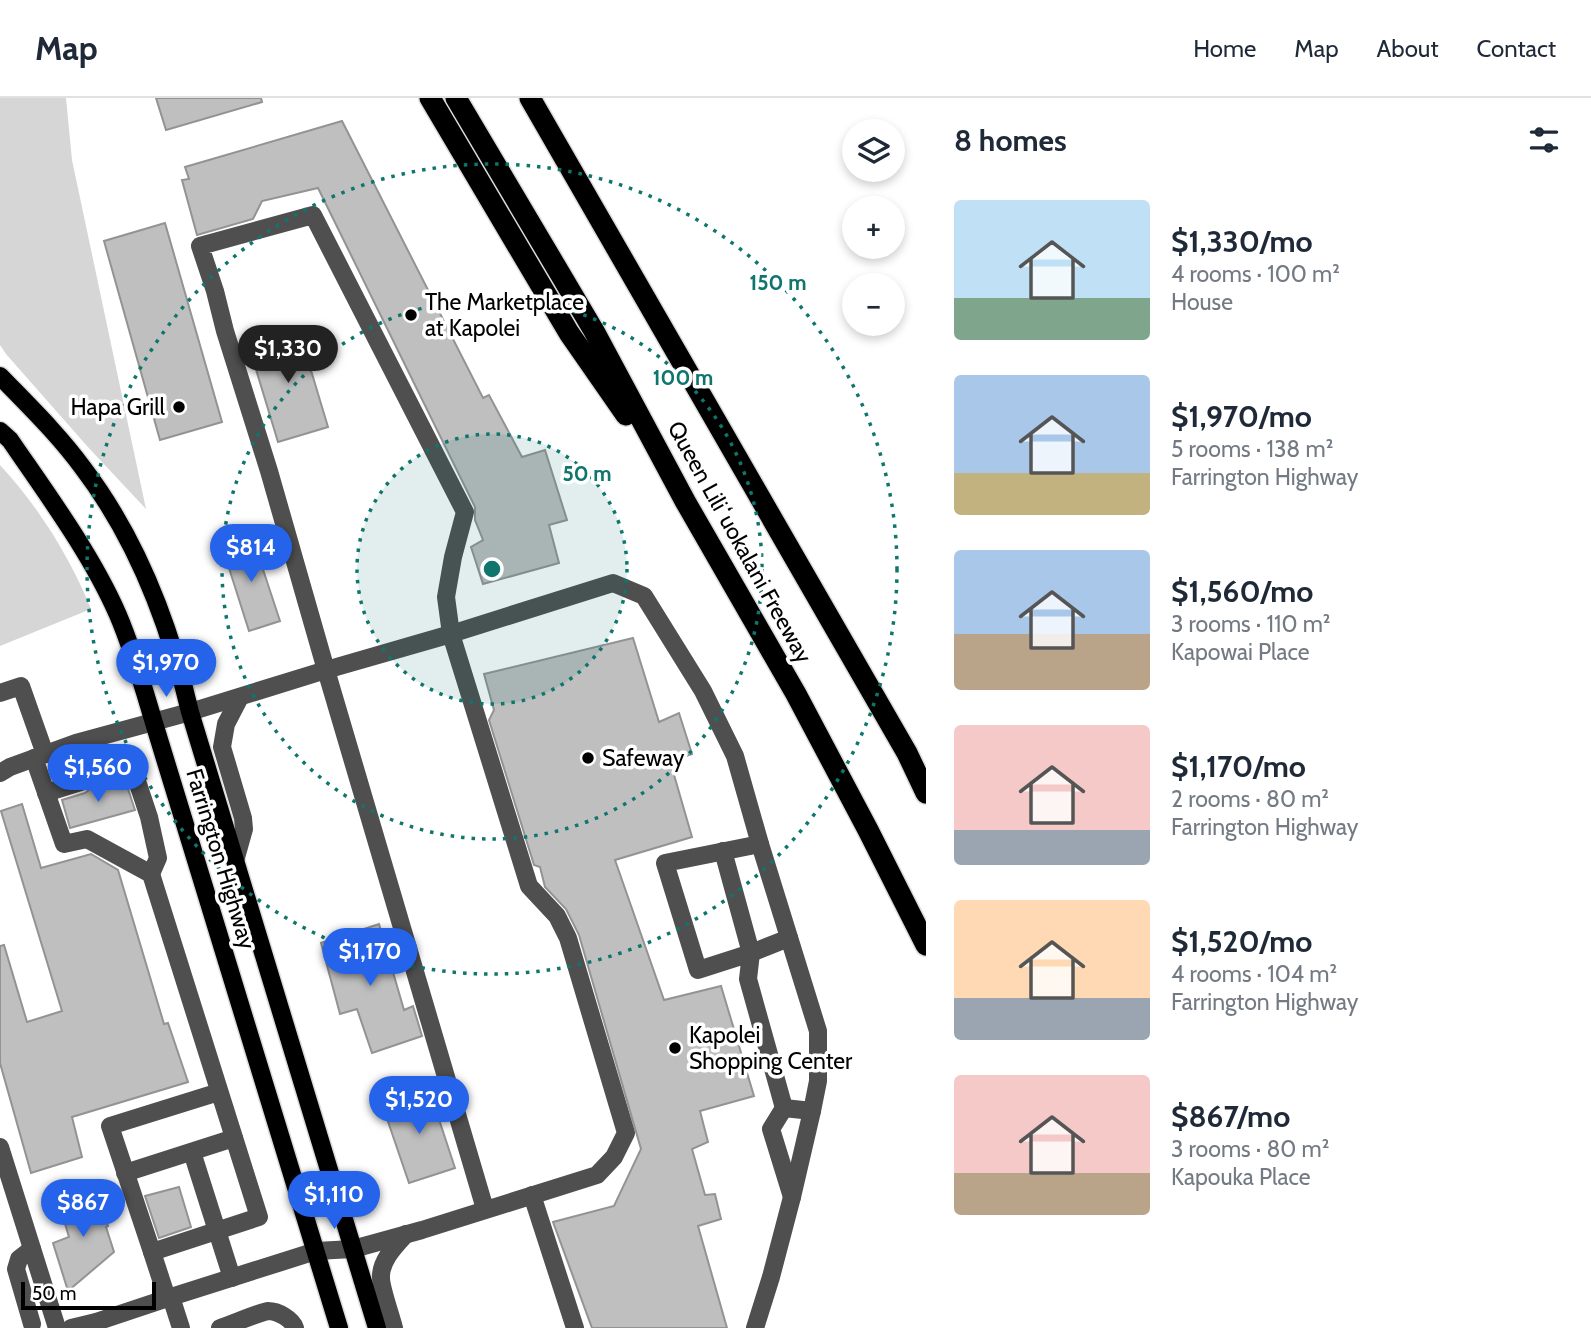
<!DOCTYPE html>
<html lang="en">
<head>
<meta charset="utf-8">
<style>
	:root { --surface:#fff; --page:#f6f6f7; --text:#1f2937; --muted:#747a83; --line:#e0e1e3; --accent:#2563eb }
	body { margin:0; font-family:Cabin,sans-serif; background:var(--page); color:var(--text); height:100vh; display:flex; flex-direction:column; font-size:26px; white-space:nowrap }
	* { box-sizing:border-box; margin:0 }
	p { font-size:23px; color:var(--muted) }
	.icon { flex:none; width:38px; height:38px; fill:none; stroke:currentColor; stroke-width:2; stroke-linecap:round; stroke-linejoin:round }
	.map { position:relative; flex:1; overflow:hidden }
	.details { display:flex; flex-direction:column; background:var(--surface); width:665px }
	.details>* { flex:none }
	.buttons { position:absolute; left:842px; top:21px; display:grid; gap:14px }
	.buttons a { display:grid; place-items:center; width:63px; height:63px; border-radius:50%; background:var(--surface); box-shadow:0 4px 10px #0003; font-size:35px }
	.scale { position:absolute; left:21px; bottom:18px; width:135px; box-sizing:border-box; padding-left:7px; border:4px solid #000; border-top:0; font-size:19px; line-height:24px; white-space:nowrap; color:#000; -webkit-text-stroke:5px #fff; paint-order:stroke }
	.price { position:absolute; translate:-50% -60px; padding:0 16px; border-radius:24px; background:var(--accent); color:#fff; font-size:23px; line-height:46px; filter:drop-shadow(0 2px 4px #0008) }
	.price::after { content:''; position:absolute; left:50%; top:42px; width:21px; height:16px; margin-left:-10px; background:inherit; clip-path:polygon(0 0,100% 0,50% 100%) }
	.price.current { background:#222; color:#fff }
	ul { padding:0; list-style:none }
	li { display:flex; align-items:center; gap:21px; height:175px; padding:0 28px }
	li span { display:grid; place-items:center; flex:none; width:196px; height:140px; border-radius:7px; color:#555 }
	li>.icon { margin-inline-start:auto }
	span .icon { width:84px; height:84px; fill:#fffc; stroke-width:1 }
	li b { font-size:30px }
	h2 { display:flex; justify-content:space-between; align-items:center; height:84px; padding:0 28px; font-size:30px }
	header { display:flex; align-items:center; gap:42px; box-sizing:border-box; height:98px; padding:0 35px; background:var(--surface); border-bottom:2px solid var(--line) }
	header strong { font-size:33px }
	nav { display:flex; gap:38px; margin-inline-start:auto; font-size:24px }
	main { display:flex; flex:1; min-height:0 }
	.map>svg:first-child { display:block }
	.green { fill:#d6d6d6 }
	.building { fill:#bfbfbf; stroke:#939393; stroke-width:2 }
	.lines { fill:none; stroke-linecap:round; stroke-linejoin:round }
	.major-casing { stroke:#dbdbdb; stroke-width:21 }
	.highway-casing { stroke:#dbdbdb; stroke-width:24 }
	.minor { stroke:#4f4f4f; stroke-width:18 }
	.major { stroke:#000; stroke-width:18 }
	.highway { stroke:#000; stroke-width:21 }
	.ring { fill:none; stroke:#0f766e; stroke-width:3.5; stroke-dasharray:3.5 7 }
	.poi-dot { fill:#000; stroke:#fff; stroke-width:2.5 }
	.labels { text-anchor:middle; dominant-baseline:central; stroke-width:7; stroke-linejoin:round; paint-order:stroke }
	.poi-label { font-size:23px; fill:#000; stroke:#fff; text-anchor:start }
	.street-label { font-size:23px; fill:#000; stroke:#fff }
	.centre { fill:#0f766e; stroke:#fff; stroke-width:3.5 }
	.ring-label { font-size:21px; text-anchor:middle; font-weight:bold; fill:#0f766e; stroke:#fff; stroke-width:7; stroke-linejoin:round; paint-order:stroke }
</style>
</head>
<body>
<header>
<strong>Map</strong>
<nav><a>Home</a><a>Map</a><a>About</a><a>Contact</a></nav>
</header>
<main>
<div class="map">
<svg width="926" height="1230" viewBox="0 0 926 1230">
	<rect width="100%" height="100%" fill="#fff"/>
	<g class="green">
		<polygon points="0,0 66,0 72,62 146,411 87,348 6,256 0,247"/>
		<path d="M0,367c38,41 70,92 91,144l-91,37z"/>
	</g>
	<g class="building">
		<polygon points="156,0 261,0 262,4 166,32"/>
		<polygon points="342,23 483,300 489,297 522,359 545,352 567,422 549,427 559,465 483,486 471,449 483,442 475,422 475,409 318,90 262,103 253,121 197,137 182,82 189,81 185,69"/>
		<polygon points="165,125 222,324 160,342 104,143"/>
		<polygon points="298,229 328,329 278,344 248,245"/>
		<polygon points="252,438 280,523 249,533 222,448"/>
		<polygon points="633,540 659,624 679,615 692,656 670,663 692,739 615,762 664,902 721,888 754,998 700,1013 708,1044 692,1051 705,1097 715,1096 721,1121 698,1128 727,1230 592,1230 553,1124 614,1108 641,1051 579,837 566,811 545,789 540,769 534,767 489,622 494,612 484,576"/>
		<polygon points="125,682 135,712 70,730 62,702 85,695 90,691 92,687 102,689"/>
		<polygon points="22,706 41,770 91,756 118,772 164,926 168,925 188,984 72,1019 82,1059 31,1075 0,965 0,848 4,847 27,924 62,913 1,713"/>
		<polygon points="379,826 404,912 413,908 422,938 372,955 357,911 340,916 321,845"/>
		<polygon points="429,991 455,1070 409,1085 382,1006"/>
		<polygon points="179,1089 191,1129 159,1140 145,1098"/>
		<polygon points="96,1095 99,1105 101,1105 108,1128 106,1129 114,1154 68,1193 53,1145 69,1139 59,1106"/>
	</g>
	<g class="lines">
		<defs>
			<g id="major">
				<path d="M0,278c29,30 59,59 83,92 54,71 87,158 107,244l187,616"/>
				<path d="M0,333l10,9c37,54 82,115 108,175 15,35 25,71 36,108l185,605"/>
			</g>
			<g id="highway">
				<polyline points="430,0 569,235 626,317"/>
				<polyline points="456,0 594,233 685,403 796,596 868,732 926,847"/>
				<polyline points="530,0 907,655 926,695"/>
			</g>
		</defs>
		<use href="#major" class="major-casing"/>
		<use href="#highway" class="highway-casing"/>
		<g class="minor">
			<polyline points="0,595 21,588 45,656"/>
			<polyline points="34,660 64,746 87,741 151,776 259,1119 152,1154 110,1028 219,994"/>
			<polyline points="0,675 10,669 76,645 190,614 326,572 451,536 613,485 644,498 703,593 735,658 760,746 818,933 818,983 812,1013 792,1099 771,1179 755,1230"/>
			<polyline points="99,678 132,668 149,719 158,760 151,776"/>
			<polyline points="46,695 81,684"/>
			<polyline points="760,746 665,765 698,872 751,855 748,881 784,1010"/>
			<polyline points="723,753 751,855 789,840"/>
			<polyline points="235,763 244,731 243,720 222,649 226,626 240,599"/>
			<polyline points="0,1049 57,1230"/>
			<polyline points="192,1054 232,1180"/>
			<polyline points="125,1075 234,1040"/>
			<polyline points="532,1097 575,1230"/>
			<polyline points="792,1099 771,1031 784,1010 812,1013"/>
			<polyline points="152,1154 167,1200"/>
			<polyline points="171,1199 181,1230"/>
			<polyline points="32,1226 16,1171 19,1161 32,1151"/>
			<polyline points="71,1230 96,1224 171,1199 316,1153 353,1151 422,1132 597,1077 614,1059 626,1035 568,840 557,818 529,788 451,536 446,499 453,459 465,414 313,117 200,148 215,193 225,233 269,373 326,572 485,1111"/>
			<path d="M220,1230c10,-3 40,-16 48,-17 10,0 24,8 27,17"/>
			<path d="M394,1230c-3,-12 -13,-40 -13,-50 -1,-17 14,-32 25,-44"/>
		</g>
		<use href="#major" class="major"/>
		<use href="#highway" class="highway"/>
	</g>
	<circle cx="492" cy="471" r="135" fill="#0f766e" fill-opacity=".12"/>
	<g class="ring">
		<circle cx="492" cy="471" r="135"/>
		<circle cx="492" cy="471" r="270"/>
		<circle cx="492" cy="471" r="405"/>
	</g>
	<g class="poi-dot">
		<circle cx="411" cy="217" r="7"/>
		<circle cx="179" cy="309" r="7"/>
		<circle cx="588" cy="660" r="7"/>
		<circle cx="675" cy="950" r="7"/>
	</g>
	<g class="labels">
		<g class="poi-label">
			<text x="425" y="204">The Marketplace<tspan x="425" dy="26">at Kapolei</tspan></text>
			<text x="165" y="309" text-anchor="end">Hapa Grill</text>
			<text x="602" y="660">Safeway</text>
			<text x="689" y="937">Kapolei<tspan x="689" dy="26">Shopping Center</tspan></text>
		</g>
		<g class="street-label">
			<text transform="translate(740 444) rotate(61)">Queen Liliʻuokalani Freeway</text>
			<text transform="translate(221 761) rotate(73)">Farrington Highway</text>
		</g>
	</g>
	<circle cx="492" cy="471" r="10" class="centre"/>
	<g class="ring-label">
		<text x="778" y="192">150 m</text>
		<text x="683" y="287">100 m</text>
		<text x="587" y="383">50 m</text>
	</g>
</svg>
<div class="buttons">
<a><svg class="icon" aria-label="layers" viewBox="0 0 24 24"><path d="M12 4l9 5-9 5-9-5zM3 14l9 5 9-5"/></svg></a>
<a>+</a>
<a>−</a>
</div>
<div class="scale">50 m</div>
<b class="price current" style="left:288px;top:287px">$1,330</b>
<b class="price" style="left:251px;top:486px">$814</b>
<b class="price" style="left:166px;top:601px">$1,970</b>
<b class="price" style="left:98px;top:706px">$1,560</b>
<b class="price" style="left:370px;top:890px">$1,170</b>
<b class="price" style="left:419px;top:1038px">$1,520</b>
<b class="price" style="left:334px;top:1133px">$1,110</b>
<b class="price" style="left:83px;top:1141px">$867</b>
</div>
<section class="details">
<h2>8 homes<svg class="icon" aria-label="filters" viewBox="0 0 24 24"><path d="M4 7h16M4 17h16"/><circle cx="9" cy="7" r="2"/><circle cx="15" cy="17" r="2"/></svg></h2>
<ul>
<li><span style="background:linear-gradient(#bfe0f5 70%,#7fa58c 0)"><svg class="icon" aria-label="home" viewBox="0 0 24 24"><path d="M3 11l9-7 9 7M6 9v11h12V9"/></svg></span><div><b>$1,330/mo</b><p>4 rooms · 100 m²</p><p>House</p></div></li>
<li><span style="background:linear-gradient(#a9c7e8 70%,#c2b280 0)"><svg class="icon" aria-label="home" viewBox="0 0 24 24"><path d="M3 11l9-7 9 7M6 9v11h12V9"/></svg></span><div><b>$1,970/mo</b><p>5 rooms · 138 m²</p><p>Farrington Highway</p></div></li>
<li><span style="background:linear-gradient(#a9c7e8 60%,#b9a48a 0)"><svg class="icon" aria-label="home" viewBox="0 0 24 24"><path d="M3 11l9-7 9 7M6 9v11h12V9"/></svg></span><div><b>$1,560/mo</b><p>3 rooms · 110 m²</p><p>Kapowai Place</p></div></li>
<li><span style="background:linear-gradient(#f6c9c9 75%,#9aa5b1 0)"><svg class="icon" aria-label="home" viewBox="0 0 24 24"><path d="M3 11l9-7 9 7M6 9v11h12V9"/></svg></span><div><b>$1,170/mo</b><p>2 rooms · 80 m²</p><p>Farrington Highway</p></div></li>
<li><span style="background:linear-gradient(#ffd9b3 70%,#9aa5b1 0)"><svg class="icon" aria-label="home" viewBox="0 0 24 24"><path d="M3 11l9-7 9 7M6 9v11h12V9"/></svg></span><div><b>$1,520/mo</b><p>4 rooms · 104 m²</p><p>Farrington Highway</p></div></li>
<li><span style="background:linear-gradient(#f6c9c9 70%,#b9a48a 0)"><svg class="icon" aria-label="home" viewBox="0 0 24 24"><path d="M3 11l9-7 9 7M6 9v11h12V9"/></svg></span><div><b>$867/mo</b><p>3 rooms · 80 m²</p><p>Kapouka Place</p></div></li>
</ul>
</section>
</main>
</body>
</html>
